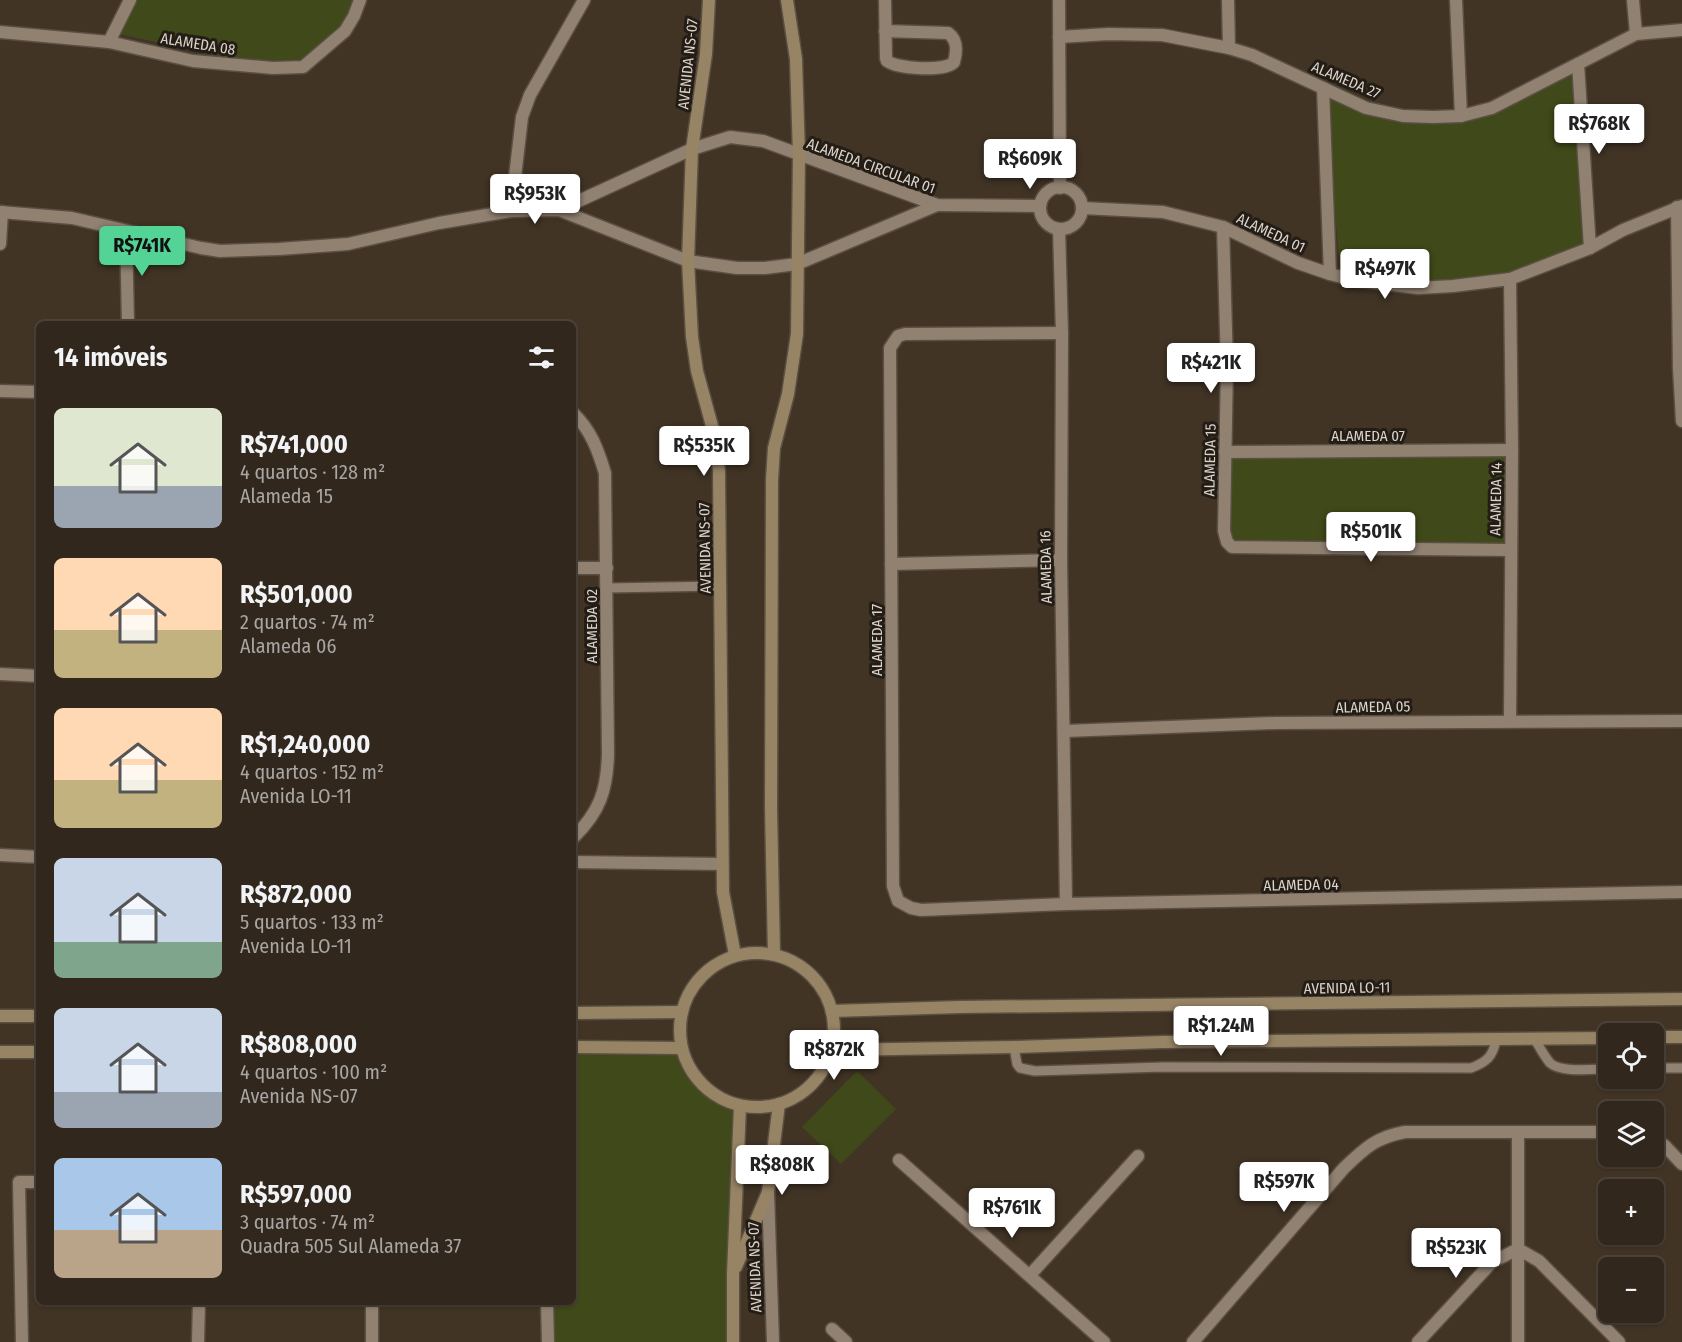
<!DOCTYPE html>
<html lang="pt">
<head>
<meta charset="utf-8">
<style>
	:root { --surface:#31271c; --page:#3d3329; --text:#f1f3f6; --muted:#a8a5a3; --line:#4c443b; --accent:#54d396 }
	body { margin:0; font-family:"Fira Sans Condensed",sans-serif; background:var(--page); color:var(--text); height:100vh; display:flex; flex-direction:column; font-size:22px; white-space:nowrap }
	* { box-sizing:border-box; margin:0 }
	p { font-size:20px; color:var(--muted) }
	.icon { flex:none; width:33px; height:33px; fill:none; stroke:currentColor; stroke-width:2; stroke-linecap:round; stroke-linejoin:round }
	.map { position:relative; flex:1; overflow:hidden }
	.sheet { position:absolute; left:36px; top:321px; width:540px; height:984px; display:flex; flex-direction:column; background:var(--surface); border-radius:9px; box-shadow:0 2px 4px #0004,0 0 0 2px var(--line) }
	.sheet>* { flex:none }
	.tools { position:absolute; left:1598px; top:1023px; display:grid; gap:12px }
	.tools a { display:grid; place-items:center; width:66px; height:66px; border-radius:9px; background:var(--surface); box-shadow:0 2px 4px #0004,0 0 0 2px var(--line); font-size:30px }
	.price { position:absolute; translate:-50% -51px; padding:0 14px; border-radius:6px; background:#fff; color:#222; font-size:20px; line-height:39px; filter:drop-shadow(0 2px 3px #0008) }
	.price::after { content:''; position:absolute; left:50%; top:36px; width:18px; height:14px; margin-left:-9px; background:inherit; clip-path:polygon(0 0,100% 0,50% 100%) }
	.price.current { background:var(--accent); color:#111 }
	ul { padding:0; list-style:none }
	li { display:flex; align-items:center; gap:18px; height:150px; padding:0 18px }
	li span { display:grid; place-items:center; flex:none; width:168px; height:120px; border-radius:9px; color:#555 }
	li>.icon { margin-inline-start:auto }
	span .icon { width:72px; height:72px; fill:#fffc; stroke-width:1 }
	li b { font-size:26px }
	h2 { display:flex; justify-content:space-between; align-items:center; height:72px; padding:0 18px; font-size:26px }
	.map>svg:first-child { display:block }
	.green { fill:#404919 }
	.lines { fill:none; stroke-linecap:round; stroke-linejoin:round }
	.lane-casing { stroke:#5a4f43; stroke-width:12 }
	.street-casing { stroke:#5a4f43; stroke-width:15 }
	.secondary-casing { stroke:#5a4f43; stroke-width:15 }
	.lane { stroke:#918171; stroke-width:9 }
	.street { stroke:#918171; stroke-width:12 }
	.secondary { stroke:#978465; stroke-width:12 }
	.labels { text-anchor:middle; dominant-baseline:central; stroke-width:6; stroke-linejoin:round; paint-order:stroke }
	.street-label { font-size:15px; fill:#dcd4cb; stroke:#231d16 }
</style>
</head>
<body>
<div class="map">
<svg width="1682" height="1342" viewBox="0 0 1682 1342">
	<rect width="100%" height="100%" fill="#413425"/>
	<g class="green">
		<polygon points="132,0 358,0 345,31 303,67 273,68 115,33"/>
		<polygon points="1578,64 1590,248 1510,279 1386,286 1340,266 1323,88 1385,112 1461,116"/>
		<polygon points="1512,450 1511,550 1232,547 1225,452"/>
		<polygon points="573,1047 680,1048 714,1095 740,1106 733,1342 547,1342 546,1302 573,1302"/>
		<polygon points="857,1071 896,1109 841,1164 802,1127"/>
	</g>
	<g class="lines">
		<defs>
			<g id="lane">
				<polyline points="606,588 720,586"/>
				<path d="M1534,1038c5,8 10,18 16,25 11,10 44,6 58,6"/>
				<path d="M1014,1047l3,17 3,4 15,3 128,-4 308,1c16,-6 22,-12 25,-28"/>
				<polyline points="1653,1068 1682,1068"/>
			</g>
			<g id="street">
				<path d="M885,0l1,58 1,3c11,8 59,11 67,1 3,-11 4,-22 -6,-29l-63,-2"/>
				<polyline points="1059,0 1060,188"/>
				<polyline points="1228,0 1229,48"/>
				<polyline points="1456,0 1461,116"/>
				<polyline points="1633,0 1636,34"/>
				<polyline points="0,32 109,42 193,61 273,68 303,67 345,31 354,16 360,0"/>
				<polyline points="1059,37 1108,34 1162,35 1229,48 1252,55 1366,108 1403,116 1433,117 1461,116 1492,108 1636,34 1682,30"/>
				<polyline points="109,42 130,0"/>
				<polyline points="1578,64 1590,248"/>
				<polyline points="1323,88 1330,274"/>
				<circle cx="1061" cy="208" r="21"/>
				<polyline points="1677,207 1679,368 1682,421"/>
				<polyline points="1082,208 1163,212 1223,227 1298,263 1330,274 1353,280 1418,288 1453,286 1510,279 1590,248 1623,230 1682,206"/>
				<polyline points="559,210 692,149 730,137 763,141 937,205 1040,206"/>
				<polyline points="511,211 522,117 530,95 584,0"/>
				<polyline points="0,212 72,218 201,248 220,251 279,249 348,244 439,223 511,211 559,210 688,261 737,268 765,268 797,264 937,205"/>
				<polyline points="1223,227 1227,366 1224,531 1227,542 1232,547 1511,550"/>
				<polyline points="1059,229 1062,333 1061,560 1066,904"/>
				<polyline points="126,231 128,324"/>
				<polyline points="0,244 2,212"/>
				<polyline points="1062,333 905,334 898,336 890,348 893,886 898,901 911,908 921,910 1066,904 1682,892"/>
				<polyline points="0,391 39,392"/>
				<path d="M573,413c18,17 25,37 32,60l3,281c-1,36 -8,58 -35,84"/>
				<polyline points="1225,452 1512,450"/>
				<polyline points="891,564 1061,560"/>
				<polyline points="573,568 607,568"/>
				<polyline points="0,674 39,676"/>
				<polyline points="1510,720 1512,450 1510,279"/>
				<polyline points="1065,731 1275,723 1682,721"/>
				<polyline points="0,855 39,857"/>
				<polyline points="573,862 722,864"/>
				<polyline points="1518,1133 1518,1342"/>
				<polyline points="1653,1137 1665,1146 1682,1164"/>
				<polyline points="899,1160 1104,1342"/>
				<polyline points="768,1192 773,1342"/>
				<polyline points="1030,1275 1138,1156"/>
				<polyline points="372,1302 372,1342"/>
				<polyline points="547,1302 548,1342"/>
				<polyline points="832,1329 846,1342"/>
				<polyline points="22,1342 19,1182 39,1182"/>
				<polyline points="198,1342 199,1302"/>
				<path d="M1193,1342l151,-174c20,-19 32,-31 61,-36h203"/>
				<polyline points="1418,1342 1492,1262 1518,1249 1539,1261 1619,1342"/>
			</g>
			<g id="secondary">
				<polyline points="709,0 706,54 692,149 688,261 692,337 697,371 715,437 719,471 723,892 735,955"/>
				<circle cx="757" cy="1030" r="77"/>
				<polyline points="774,954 771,808 772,480 774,448 788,394 797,334 799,155 796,59 787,0"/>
				<polyline points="832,1011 960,1007 1682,999"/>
				<polyline points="573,1013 680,1012"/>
				<polyline points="0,1016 39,1016"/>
				<polyline points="1653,1037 1682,1037"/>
				<polyline points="573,1047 680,1048"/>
				<polyline points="833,1050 1014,1047 1162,1042 1608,1038"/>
				<polyline points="0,1052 39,1052"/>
				<polyline points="736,1267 768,1192 779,1104"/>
				<polyline points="733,1342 733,1274 740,1106"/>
			</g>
		</defs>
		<use href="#lane" class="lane-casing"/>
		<use href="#street" class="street-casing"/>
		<use href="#secondary" class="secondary-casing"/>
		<use href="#lane" class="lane"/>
		<use href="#street" class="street"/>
		<use href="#secondary" class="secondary"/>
	</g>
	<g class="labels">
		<g class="street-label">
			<text transform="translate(198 44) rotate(9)">ALAMEDA 08</text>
			<text transform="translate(688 64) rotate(-84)">AVENIDA NS-07</text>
			<text transform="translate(1346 80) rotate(23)">ALAMEDA 27</text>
			<text transform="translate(871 166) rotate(20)">ALAMEDA CIRCULAR 01</text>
			<text transform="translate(1271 233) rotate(25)">ALAMEDA 01</text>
			<text x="1368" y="436">ALAMEDA 07</text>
			<text transform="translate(1210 460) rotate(-89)">ALAMEDA 15</text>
			<text transform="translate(1496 499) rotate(-89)">ALAMEDA 14</text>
			<text transform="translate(705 548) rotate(-91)">AVENIDA NS-07</text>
			<text transform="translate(1046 567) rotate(-91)">ALAMEDA 16</text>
			<text transform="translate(592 626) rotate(-90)">ALAMEDA 02</text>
			<text transform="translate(877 640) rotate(-90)">ALAMEDA 17</text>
			<text transform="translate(1373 707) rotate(-1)">ALAMEDA 05</text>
			<text transform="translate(1301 885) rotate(-1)">ALAMEDA 04</text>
			<text transform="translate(1347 988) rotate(-1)">AVENIDA LO-11</text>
			<text transform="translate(755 1267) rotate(-92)">AVENIDA NS-07</text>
		</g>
	</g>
</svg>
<div class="tools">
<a><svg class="icon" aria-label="locate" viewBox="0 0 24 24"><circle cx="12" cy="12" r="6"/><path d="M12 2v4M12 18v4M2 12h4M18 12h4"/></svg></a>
<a><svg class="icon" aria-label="layers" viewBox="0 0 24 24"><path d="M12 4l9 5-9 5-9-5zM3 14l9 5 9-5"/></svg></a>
<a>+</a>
<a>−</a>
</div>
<b class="price" style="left:1599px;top:155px">R$768K</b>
<b class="price" style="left:1030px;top:190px">R$609K</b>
<b class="price" style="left:535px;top:225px">R$953K</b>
<b class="price current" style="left:142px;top:277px">R$741K</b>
<b class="price" style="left:1385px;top:300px">R$497K</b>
<b class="price" style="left:1211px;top:394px">R$421K</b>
<b class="price" style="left:704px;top:477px">R$535K</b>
<b class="price" style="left:1371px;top:563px">R$501K</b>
<b class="price" style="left:1221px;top:1057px">R$1.24M</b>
<b class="price" style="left:834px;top:1081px">R$872K</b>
<b class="price" style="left:782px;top:1196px">R$808K</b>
<b class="price" style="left:1284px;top:1213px">R$597K</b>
<b class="price" style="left:1012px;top:1239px">R$761K</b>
<b class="price" style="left:1456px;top:1279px">R$523K</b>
<section class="sheet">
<h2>14 imóveis<svg class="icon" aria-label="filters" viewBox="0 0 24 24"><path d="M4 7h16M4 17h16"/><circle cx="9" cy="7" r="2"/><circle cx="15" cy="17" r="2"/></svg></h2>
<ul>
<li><span style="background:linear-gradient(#dfe7d0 65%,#9aa5b1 0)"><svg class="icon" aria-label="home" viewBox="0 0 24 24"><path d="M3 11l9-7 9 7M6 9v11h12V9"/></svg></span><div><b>R$741,000</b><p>4 quartos · 128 m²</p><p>Alameda 15</p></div></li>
<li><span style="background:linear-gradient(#ffd9b3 60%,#c2b280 0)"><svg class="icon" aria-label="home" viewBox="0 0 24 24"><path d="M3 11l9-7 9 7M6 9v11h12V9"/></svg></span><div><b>R$501,000</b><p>2 quartos · 74 m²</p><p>Alameda 06</p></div></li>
<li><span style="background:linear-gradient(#ffd9b3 60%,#c2b280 0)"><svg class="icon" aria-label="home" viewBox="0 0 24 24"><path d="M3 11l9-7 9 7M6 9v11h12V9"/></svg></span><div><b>R$1,240,000</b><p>4 quartos · 152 m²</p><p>Avenida LO-11</p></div></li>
<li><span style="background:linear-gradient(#c9d6e8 70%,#7fa58c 0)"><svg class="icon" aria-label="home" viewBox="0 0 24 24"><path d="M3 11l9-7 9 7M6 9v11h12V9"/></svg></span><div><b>R$872,000</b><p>5 quartos · 133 m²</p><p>Avenida LO-11</p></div></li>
<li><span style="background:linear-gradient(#c9d6e8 70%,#9aa5b1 0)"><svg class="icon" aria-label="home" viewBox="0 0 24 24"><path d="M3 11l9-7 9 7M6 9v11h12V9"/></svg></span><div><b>R$808,000</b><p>4 quartos · 100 m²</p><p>Avenida NS-07</p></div></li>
<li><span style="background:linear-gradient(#a9c7e8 60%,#b9a48a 0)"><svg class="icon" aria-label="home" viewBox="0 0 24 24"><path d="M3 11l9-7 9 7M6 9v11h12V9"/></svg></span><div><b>R$597,000</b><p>3 quartos · 74 m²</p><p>Quadra 505 Sul Alameda 37</p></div></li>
</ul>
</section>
</div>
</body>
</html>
